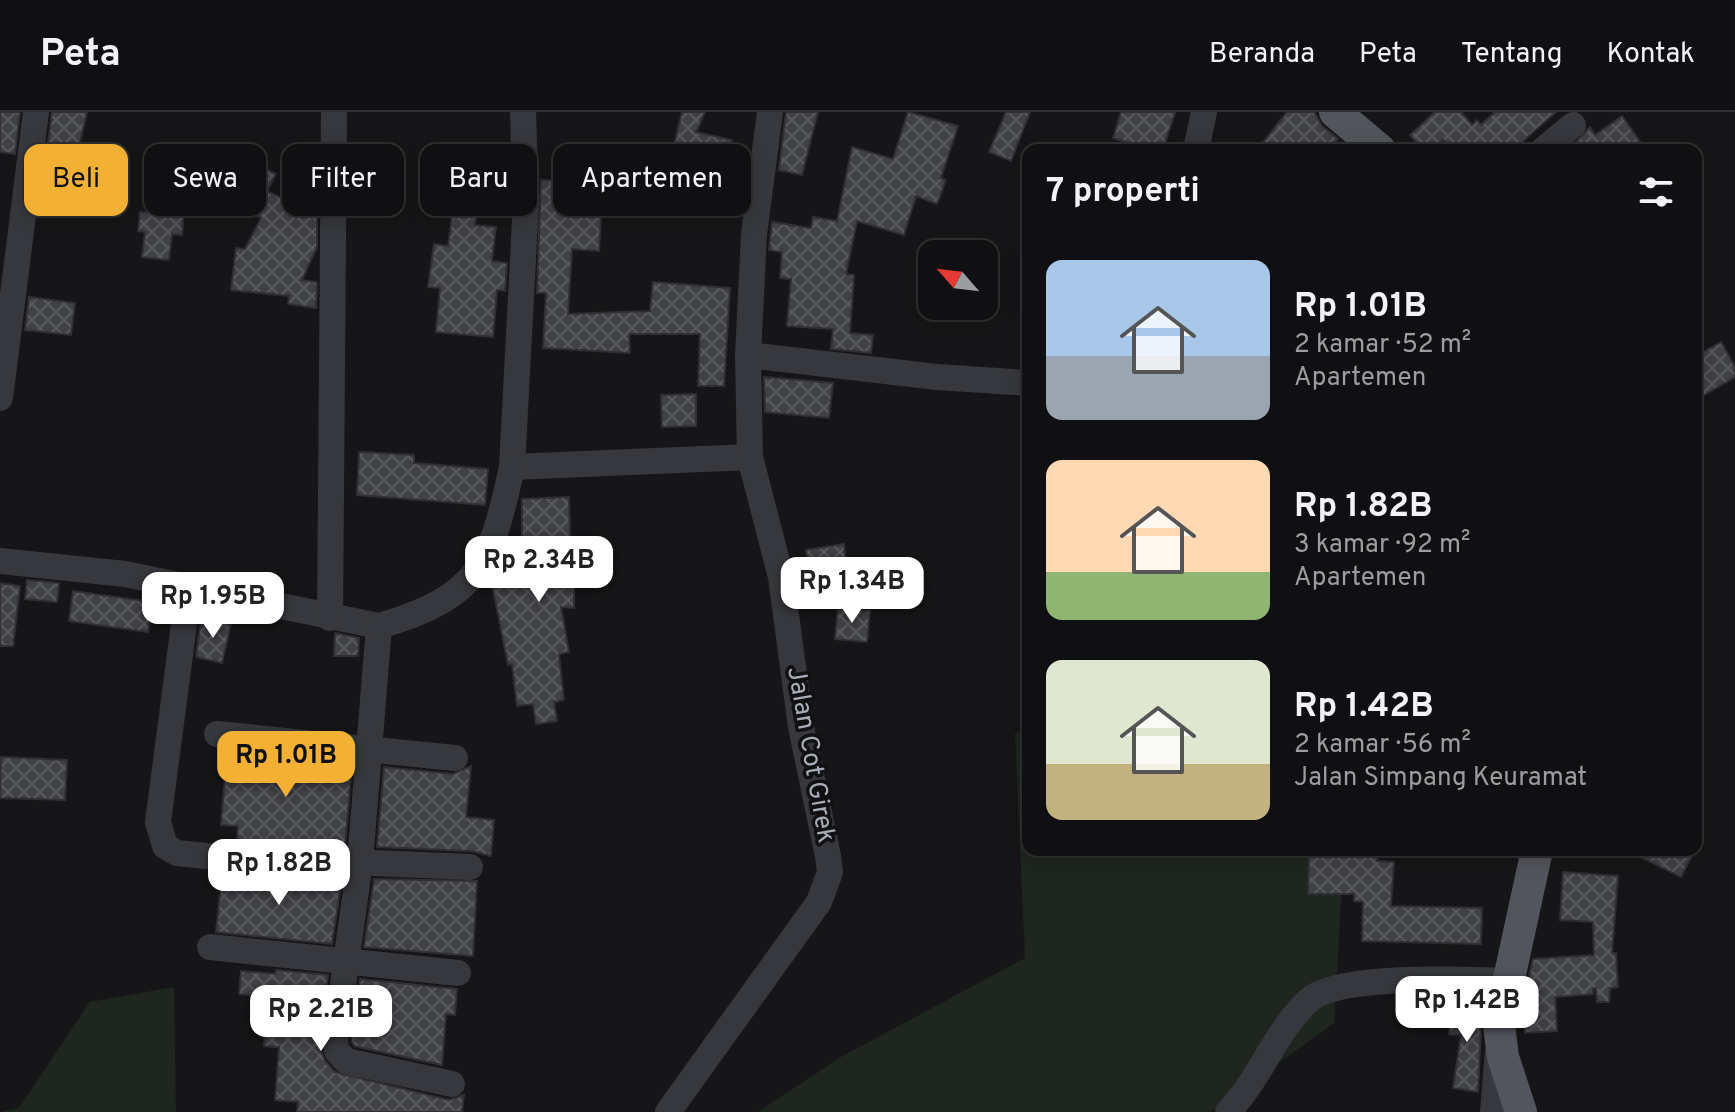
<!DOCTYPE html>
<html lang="id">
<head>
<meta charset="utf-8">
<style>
	:root { --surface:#101012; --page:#1e1e20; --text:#f1f3f6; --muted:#9c9d9f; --line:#303032; --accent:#f2b134 }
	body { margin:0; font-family:Overpass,sans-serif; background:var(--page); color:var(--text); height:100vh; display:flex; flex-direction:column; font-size:30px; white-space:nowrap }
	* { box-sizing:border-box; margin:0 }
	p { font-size:26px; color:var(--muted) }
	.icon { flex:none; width:44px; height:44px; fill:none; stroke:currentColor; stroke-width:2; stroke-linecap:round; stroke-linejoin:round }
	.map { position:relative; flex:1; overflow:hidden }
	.drawer { position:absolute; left:1022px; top:32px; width:680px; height:712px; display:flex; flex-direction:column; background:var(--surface); border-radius:16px; box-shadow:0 4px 20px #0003,0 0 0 2px var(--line) }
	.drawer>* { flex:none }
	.banner { position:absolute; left:24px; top:32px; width:760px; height:72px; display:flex; gap:16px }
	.needle { width:52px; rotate:298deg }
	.buttons { position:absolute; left:918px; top:128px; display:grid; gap:16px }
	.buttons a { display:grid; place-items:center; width:80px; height:80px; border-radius:16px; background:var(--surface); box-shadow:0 4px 20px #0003,0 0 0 2px var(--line); font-size:40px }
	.price { position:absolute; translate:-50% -68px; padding:0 18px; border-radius:16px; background:#fff; color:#222; font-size:26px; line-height:52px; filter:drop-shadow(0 2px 4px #0008) }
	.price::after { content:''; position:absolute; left:50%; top:48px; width:24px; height:18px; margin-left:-12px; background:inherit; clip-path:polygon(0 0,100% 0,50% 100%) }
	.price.active { background:var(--accent); color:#111 }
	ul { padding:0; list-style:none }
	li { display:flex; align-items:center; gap:24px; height:200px; padding:0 24px }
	li span { display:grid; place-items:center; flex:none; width:224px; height:160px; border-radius:16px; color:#555 }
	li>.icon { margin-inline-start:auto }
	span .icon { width:96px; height:96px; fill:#fffc; stroke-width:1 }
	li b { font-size:34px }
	h2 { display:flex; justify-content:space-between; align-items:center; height:96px; padding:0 24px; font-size:34px }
	.tag { padding:0 28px; border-radius:16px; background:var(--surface); box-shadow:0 4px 20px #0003,0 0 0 2px var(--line); font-size:28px; line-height:72px }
	.tag.active { background:var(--accent); color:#111 }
	header { display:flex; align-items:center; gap:48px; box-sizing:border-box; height:112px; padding:0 40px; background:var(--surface); border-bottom:2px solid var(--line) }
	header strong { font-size:38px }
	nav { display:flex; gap:44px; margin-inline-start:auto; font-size:28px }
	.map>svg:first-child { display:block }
	.green { fill:#1e261f }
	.building { fill:url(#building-cross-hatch); stroke:#303034; stroke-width:2 }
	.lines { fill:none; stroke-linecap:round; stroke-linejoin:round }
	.minor { stroke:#37383d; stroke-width:26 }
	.major { stroke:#53555c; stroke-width:32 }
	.labels { text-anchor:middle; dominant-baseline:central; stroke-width:7; stroke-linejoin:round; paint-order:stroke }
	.street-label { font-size:26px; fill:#a8adb8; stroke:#111113 }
</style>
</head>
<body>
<header>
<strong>Peta</strong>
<nav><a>Beranda</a><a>Peta</a><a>Tentang</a><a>Kontak</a></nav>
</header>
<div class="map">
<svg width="1735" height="1000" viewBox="0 0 1735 1000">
	<defs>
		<pattern id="building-cross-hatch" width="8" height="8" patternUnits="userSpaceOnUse" patternTransform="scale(2)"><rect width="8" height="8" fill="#404145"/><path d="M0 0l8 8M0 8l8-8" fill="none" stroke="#595a5e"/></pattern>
	</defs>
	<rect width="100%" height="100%" fill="#161618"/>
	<g class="green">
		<polygon points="1028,618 1028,738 1344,738 1334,911 1211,1000 758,1000 841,945 1025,846 1015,621"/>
		<polygon points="174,875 176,1000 0,1000 19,996 90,890"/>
	</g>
	<g class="building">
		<polygon points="0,0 20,0 15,42 0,40"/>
		<polygon points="52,0 87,0 79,34 103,40 93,80 75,75 76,68 44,62"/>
		<polygon points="682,0 705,0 696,20 732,28 724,64 680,54 675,65 667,62"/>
		<polygon points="786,0 818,0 802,63 779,58"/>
		<polygon points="908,0 958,14 941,66 946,68 937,92 916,84 904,123 857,109 846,162 854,163 850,221 873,223 871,241 831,237 833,217 787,214 791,167 780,166 782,140 769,138 772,110 811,116 813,105 837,109 852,35 893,47"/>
		<polygon points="1006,0 1030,0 1011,49 989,40"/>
		<polygon points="1121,0 1175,0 1163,38 1127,38 1128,31 1113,26"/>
		<polygon points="1287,0 1314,0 1322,14 1338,27 1329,38 1257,38"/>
		<polygon points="1435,0 1461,0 1472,13 1477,8 1481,13 1495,0 1556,0 1513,38 1453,38 1443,28 1432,38 1423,38 1410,23"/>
		<polygon points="1622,4 1646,38 1568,38 1590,15 1595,23"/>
		<polygon points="468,41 508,42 507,78 467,77"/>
		<polygon points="583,42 624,56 615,93 602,90 599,139 572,137 568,202 650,199 653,170 730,176 724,274 698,274 700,222 629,222 630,241 543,236 546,181 537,181 541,68 566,69 572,44 582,46"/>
		<polygon points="251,50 276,62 267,79 302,96 304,93 317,98 317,135 302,168 317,170 316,196 288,192 289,184 231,178 236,136 245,137 261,106 231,92"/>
		<polygon points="159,55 212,62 206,103 184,100 182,123 172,122 169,148 142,145 145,120 138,119 140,100 152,101"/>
		<polygon points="455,80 478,83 475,113 496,115 492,149 507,151 505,179 497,178 493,225 436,220 440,176 428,175 434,132 448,134"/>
		<polygon points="29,185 75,191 71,223 25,218"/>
		<polygon points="1721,230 1735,255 1735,265 1696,288 1696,244"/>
		<polygon points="764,265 833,271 829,306 765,300"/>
		<polygon points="696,282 696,314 662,315 661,283"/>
		<polygon points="359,340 414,343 414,351 488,357 485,393 357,383"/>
		<polygon points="569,385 570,429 579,429 580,461 574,461 574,496 561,495 569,540 559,542 564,588 554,590 557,609 536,612 533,592 517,594 512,552 508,553 491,467 522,457 522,387"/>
		<polygon points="844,432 847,463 810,469 806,438"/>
		<polygon points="27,468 59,471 57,490 25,487"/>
		<polygon points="0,471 20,474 13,534 0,534"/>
		<polygon points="73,479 152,490 148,520 69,509"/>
		<polygon points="838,496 870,499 867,530 835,527"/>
		<polygon points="201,506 231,512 222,551 196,545"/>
		<polygon points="335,521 359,526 358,544 334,544"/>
		<polygon points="227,639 352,652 345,734 237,729 238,714 221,713"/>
		<polygon points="1,645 67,648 65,688 0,686"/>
		<polygon points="471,654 466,705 494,708 491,744 471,739 377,735 384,655 453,662"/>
		<polygon points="1354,738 1378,738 1377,749 1394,750 1391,794 1482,796 1481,832 1362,829 1363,790 1354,789 1354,782 1308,782 1309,743 1354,744"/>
		<polygon points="1626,738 1695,738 1681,765"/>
		<polygon points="1563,760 1618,764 1612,841 1616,841 1618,875 1610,876 1609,890 1597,890 1596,876 1593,877 1593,882 1555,885 1557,919 1525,921 1523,892 1533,847 1594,843 1593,810 1560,808"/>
		<polygon points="222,761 342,766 332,832 216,820"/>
		<polygon points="374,767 477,769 473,844 364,835"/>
		<polygon points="276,858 328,863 319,933 325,949 335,960 449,988 464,983 462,1000 297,1000 298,990 275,988 279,935 264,934 268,884 239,882 241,859 276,862"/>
		<polygon points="360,867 457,877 455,903 446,902 442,953 354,934 351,929"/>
		<polygon points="1451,891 1482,893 1478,980 1453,976 1461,923 1449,922"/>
	</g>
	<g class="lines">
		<g class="minor">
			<polyline points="523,0 526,90 512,355 750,345"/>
			<polyline points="1196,38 1204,0"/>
			<polyline points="1543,38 1573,13"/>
			<polyline points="748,243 937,265 1028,271"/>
			<polyline points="0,286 36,0"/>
			<polyline points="0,449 125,462 379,514 360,750 335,930 337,939 346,949 452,972"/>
			<polyline points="189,474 158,710 165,734 177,741 206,744 470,755"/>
			<polyline points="330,506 334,0"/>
			<path d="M379,514c101,-29 112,-63 133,-159"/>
			<polyline points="217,622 455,646"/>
			<polyline points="210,835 458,861"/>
			<polyline points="668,1000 819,790 830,760 828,744 801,615 781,465 750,345 748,243 754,122 770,0"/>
			<path d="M1228,1000c32,-33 47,-80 80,-111 29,-28 157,-21 200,-20"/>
			<polyline points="1493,1000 1498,939"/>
		</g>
		<g class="major">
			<polyline points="1335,0 1380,38"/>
			<polyline points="1521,1000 1503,945 1499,913 1537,738"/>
		</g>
	</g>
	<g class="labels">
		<g class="street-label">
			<text transform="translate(810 643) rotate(80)">Jalan Cot Girek</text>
		</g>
	</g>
</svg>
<div class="buttons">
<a><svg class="needle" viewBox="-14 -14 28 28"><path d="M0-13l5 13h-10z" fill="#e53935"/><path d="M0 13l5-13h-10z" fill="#9c9d9f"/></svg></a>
</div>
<b class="price" style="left:539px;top:492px">Rp 2.34B</b>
<b class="price" style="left:852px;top:513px">Rp 1.34B</b>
<b class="price" style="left:213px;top:528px">Rp 1.95B</b>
<b class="price active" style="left:286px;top:687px">Rp 1.01B</b>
<b class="price" style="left:279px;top:795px">Rp 1.82B</b>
<b class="price" style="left:1467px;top:932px">Rp 1.42B</b>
<b class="price" style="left:321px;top:941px">Rp 2.21B</b>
<div class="banner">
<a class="tag active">Beli</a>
<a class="tag">Sewa</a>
<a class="tag">Filter</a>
<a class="tag">Baru</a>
<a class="tag">Apartemen</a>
</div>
<section class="drawer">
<h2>7 properti<svg class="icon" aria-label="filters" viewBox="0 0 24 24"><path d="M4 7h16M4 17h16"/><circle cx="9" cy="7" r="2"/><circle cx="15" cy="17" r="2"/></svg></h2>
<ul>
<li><span style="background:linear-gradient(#a9c7e8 60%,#9aa5b1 0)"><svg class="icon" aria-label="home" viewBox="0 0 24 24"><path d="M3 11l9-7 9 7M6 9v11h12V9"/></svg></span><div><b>Rp 1.01B</b><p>2 kamar · 52 m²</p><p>Apartemen</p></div></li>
<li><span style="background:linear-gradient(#ffd9b3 70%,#8fb573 0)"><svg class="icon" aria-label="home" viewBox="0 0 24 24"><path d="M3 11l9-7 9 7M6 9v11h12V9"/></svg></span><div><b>Rp 1.82B</b><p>3 kamar · 92 m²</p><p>Apartemen</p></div></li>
<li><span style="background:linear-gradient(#dfe7d0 65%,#c2b280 0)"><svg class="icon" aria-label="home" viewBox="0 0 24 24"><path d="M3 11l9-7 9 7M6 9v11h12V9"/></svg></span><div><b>Rp 1.42B</b><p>2 kamar · 56 m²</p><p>Jalan Simpang Keuramat</p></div></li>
</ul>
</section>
</div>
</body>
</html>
